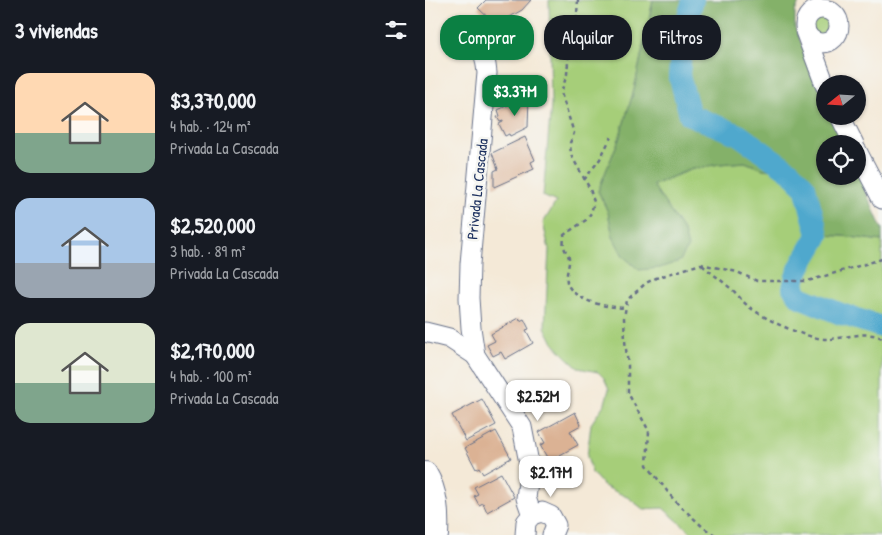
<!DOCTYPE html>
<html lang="es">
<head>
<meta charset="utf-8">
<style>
	:root { --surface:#171b24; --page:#20242c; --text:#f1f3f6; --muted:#9ea1a6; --accent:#0b8043 }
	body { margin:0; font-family:"Patrick Hand",sans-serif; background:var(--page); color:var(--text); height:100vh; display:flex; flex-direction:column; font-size:19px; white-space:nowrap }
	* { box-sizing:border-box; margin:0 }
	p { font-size:16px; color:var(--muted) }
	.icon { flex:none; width:28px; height:28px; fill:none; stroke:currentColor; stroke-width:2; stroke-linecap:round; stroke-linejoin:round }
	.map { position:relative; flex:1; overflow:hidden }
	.side { display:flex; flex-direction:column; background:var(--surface); width:425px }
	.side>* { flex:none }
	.hud { position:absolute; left:15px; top:15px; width:366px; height:45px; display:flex; gap:10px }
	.needle { width:32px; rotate:252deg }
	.tools { position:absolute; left:391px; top:75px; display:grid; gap:10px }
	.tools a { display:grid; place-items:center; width:50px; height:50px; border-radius:50%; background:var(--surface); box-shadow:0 1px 4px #0004; font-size:25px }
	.price { position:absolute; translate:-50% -42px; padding:0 11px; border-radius:10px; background:#fff; color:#222; font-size:16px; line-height:32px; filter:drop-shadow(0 1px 2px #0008) }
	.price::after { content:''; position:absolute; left:50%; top:30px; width:15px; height:11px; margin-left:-8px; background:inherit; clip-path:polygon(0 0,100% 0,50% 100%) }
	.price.on { background:var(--accent); color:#fff }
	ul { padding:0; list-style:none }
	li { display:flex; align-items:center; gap:15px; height:125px; padding:0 15px }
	li span { display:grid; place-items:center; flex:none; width:140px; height:100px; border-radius:15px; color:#555 }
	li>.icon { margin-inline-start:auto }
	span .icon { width:60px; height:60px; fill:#fffc; stroke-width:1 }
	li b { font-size:21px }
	h2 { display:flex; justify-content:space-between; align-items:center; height:60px; padding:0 15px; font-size:21px }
	.pill { padding:0 18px; border-radius:20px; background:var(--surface); box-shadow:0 1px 4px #0004; font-size:18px; line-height:45px }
	.pill.on { background:var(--accent); color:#fff }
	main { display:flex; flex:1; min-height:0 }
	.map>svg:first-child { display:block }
	.green { fill:#a6ce79; stroke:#607e6c }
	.forest { fill:#84b169; stroke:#507064 }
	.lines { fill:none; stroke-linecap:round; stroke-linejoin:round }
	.river { stroke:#50a8cd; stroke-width:22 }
	.building { fill:#dbb294 }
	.minor-tunnel { stroke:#c9c4bf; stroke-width:19; stroke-dasharray:19 9; stroke-linecap:butt }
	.minor-casing { stroke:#677088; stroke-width:21 }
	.major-casing { stroke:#677088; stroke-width:26 }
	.path { stroke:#677088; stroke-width:2.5; stroke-dasharray:4 4; stroke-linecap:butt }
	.minor { stroke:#fff; stroke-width:19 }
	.major { stroke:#fff; stroke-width:24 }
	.labels { text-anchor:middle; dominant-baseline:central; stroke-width:5; stroke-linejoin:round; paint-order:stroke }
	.street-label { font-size:15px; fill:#1b2f5e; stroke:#f6f6f2 }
</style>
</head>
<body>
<main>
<section class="side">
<h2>3 viviendas<svg class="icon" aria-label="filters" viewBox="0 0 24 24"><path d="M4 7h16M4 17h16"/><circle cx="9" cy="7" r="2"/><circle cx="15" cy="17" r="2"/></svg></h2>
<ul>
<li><span style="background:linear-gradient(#ffd9b3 60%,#7fa58c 0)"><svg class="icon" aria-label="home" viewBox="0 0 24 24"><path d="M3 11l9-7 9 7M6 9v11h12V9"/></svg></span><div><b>$3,370,000</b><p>4 hab. · 124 m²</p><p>Privada La Cascada</p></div></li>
<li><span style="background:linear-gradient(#a9c7e8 65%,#9aa5b1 0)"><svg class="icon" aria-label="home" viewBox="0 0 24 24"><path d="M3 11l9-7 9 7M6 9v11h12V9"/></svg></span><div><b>$2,520,000</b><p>3 hab. · 89 m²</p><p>Privada La Cascada</p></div></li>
<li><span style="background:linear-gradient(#dfe7d0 60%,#7fa58c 0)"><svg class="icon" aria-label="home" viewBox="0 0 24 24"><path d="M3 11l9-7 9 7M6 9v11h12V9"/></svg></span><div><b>$2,170,000</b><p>4 hab. · 100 m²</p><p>Privada La Cascada</p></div></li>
</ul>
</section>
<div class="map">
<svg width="457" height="535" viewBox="0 0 457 535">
	<rect width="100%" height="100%" fill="#f6f6f2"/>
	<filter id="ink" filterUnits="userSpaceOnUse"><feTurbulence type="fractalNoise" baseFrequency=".02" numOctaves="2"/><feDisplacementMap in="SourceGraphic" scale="10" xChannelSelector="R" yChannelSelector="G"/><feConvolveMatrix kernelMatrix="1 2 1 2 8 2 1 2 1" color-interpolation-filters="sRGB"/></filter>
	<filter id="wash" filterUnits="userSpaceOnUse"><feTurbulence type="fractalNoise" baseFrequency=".0096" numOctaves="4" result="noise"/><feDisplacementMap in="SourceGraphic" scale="20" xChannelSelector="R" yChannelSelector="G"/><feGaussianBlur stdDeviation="1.12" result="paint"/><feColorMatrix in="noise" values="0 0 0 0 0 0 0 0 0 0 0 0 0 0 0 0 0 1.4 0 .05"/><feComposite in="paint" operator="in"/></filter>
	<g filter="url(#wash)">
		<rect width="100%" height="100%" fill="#f4e9d7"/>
		<g class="green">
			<polygon points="124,0 228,0 209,90 194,139 173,191 183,212 188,237 259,232 227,185 265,170 294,164 320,162 338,169 366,172 380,187 393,235 417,236 457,241 457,535 269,535 238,508 218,509 204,498 179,486 167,473 162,457 166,424 180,403 184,389 179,378 173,372 153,368 141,357 128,343 120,327 124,249 118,223 131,202 118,196 126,105"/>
			<circle cx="397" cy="26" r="12"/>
		</g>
		<polygon class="forest" points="228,0 375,0 370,12 370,28 400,100 400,116 407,116 419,144 400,144 400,176 432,176 433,174 457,229 457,241 417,236 393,235 380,187 366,172 338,169 320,162 294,164 264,170 228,185 259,232 263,247 255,261 235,268 214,270 198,256 188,237 183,212 173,191 194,139 209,90"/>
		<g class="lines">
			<path class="river" d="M268,0l-10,34 -4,41 11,40 49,20 52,37 14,15 13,48c-10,20 -21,31 -25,53l7,9 41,17 41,13"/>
		</g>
		<g id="blocks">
			<g class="building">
				<polygon points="61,0 106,0 97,10 76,22 74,17 69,23 53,8"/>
				<polygon points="104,95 103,127 85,136 84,134 80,136 74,124 78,122 78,121 75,122 72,117 75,116 73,110"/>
				<polygon points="100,137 110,160 106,162 109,169 69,187 69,171 73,169 67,153"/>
				<polygon points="94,318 95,321 99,319 104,329 101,330 108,343 80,359 76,352 68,356 62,345 70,341 66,334"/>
				<polygon points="57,399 71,425 41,441 27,415"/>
				<polygon points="150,412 156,425 145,431 153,445 124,461 115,445 120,443 114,432"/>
				<polygon points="71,431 86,458 58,474 54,467 51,469 40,448"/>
				<polygon points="76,473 89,497 62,512 58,503 54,505 49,496 53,494 49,487"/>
			</g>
		</g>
	</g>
	<g filter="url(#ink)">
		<use href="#blocks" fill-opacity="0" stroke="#677088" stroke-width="1"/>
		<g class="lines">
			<polyline class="minor-tunnel" points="403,1 403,0"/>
			<defs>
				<g id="minor">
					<circle cx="397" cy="26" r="17"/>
					<path d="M45,26c11,17 15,27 17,47l-17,191 -1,34 2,30 4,27 47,72 8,41 -4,30 6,17"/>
					<polyline points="380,31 400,85"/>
					<polyline points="415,116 429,144"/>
					<polyline points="432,151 457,199"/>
					<polyline points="0,332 24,338 50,355"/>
					<polyline points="100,535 101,522 107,515 117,512 126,516 131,525 127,535"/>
				</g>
				<path id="major" d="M0,474c11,18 12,40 11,61"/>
			</defs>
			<use href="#minor" class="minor-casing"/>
			<use href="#major" class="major-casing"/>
			<g class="path">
				<path d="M153,0l-1,14 -8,36 -2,24 -6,19 13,40 -4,10 1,12 19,34 4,13 -3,11 -5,7 -22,15c0,4 -1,8 0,12 1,4 4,7 5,11 1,9 -5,18 -1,27 9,18 41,22 57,23"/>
				<polyline points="159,180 175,159 186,137"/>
				<path d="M277,265c9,8 18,14 27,22 7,5 12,13 19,19 18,14 54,31 77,33 18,1 40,-10 57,-1"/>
				<polyline points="290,535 279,528 249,500 222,465 224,431 203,393 203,365 200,341 199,318 202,300 221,283 231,278 276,264 312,272 332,281 383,281 457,259"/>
			</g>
			<use href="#minor" class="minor"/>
			<use href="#major" class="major"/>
		</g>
	</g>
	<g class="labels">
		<g class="street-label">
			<text transform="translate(52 189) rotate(-84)">Privada La Cascada</text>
		</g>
	</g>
</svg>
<div class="tools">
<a><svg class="needle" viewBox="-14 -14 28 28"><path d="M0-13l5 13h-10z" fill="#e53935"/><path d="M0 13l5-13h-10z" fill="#9ea1a6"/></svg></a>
<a><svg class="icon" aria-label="locate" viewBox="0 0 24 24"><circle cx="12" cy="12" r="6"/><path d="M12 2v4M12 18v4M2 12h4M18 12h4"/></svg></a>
</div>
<b class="price on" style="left:90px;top:117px">$3.37M</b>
<b class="price" style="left:113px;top:422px">$2.52M</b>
<b class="price" style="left:126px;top:498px">$2.17M</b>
<div class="hud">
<a class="pill on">Comprar</a>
<a class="pill">Alquilar</a>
<a class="pill">Filtros</a>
</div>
</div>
</main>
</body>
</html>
